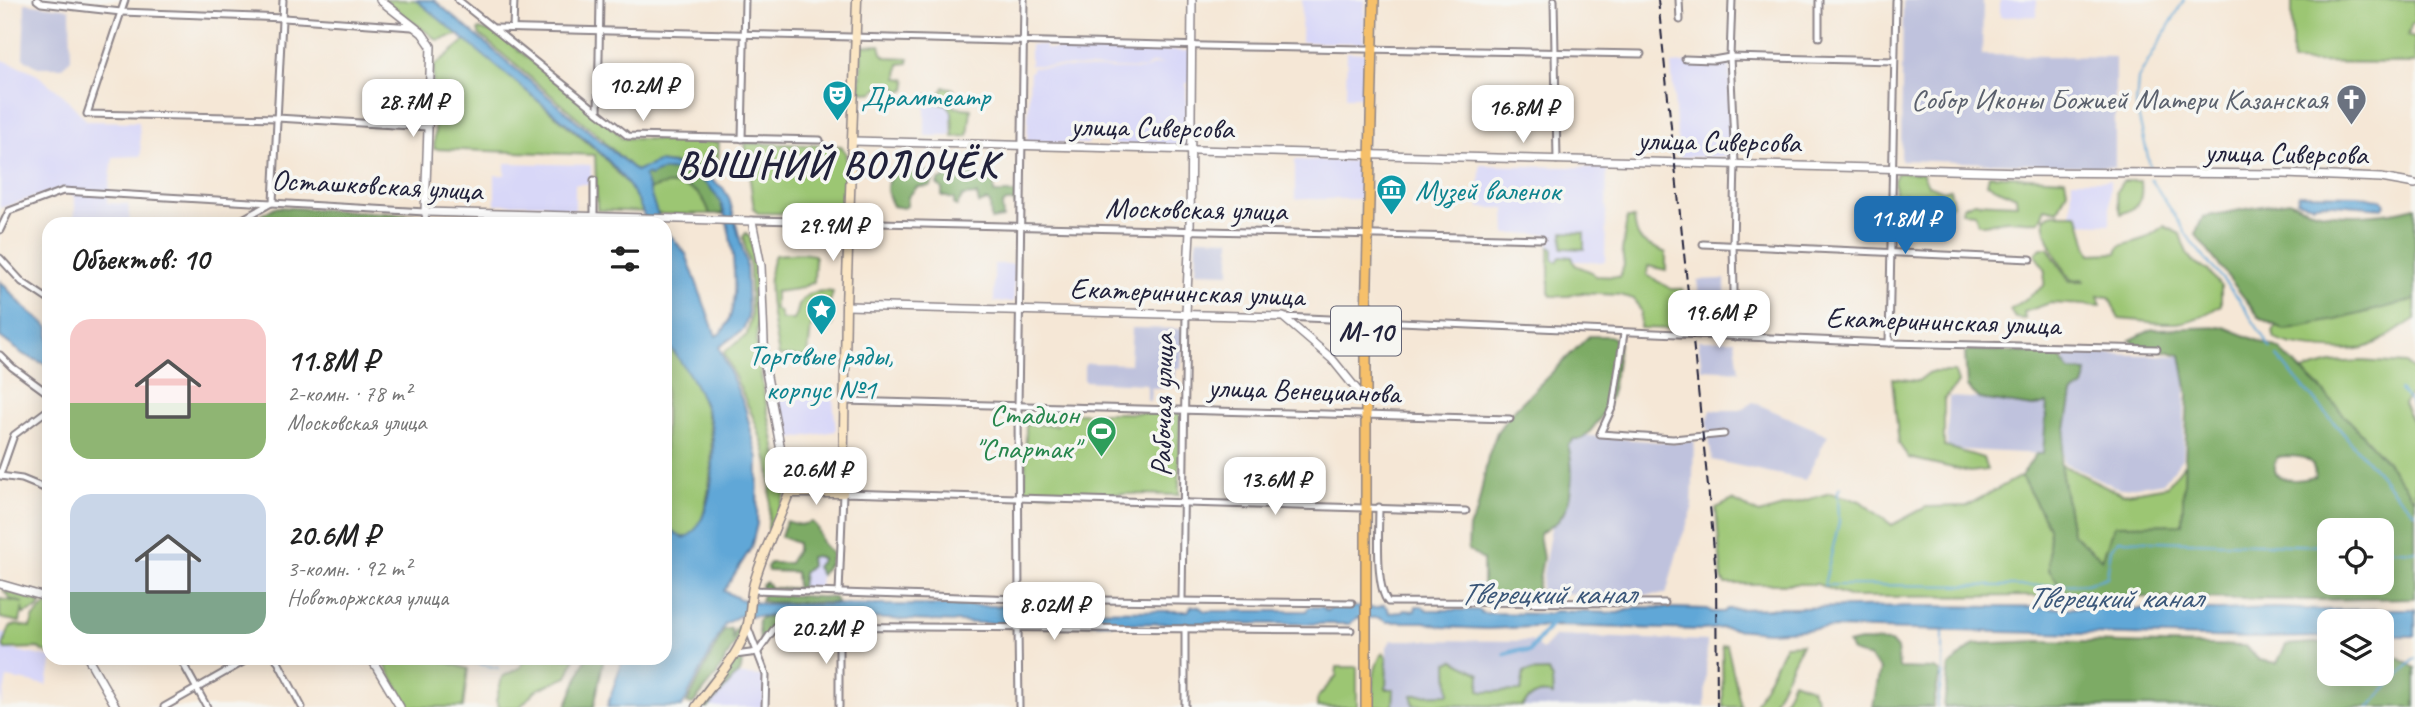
<!DOCTYPE html>
<html lang="ru">
<head>
<meta charset="utf-8">
<style>
	:root { --surface:#fff; --page:#f2f2f2; --text:#222; --muted:#767676; --accent:#1f6fb2 }
	body { margin:0; font-family:Caveat,sans-serif; background:var(--page); color:var(--text); height:100vh; display:flex; flex-direction:column; font-size:26px; white-space:nowrap }
	* { box-sizing:border-box; margin:0 }
	p { font-size:23px; color:var(--muted) }
	.icon { flex:none; width:38px; height:38px; fill:none; stroke:currentColor; stroke-width:2; stroke-linecap:round; stroke-linejoin:round }
	.map { position:relative; flex:1; overflow:hidden }
	.sheet { position:absolute; left:42px; top:217px; width:630px; height:448px; display:flex; flex-direction:column; background:var(--surface); border-radius:21px; box-shadow:0 4px 18px #0003 }
	.sheet>* { flex:none }
	.buttons { position:absolute; left:2317px; top:518px; display:grid; gap:14px }
	.buttons a { display:grid; place-items:center; width:77px; height:77px; border-radius:14px; background:var(--surface); box-shadow:0 4px 18px #0003; font-size:35px }
	.price { position:absolute; translate:-50% -60px; padding:0 16px; border-radius:14px; background:#fff; color:#222; font-size:23px; line-height:46px; filter:drop-shadow(0 2px 4px #0008) }
	.price::after { content:''; position:absolute; left:50%; top:42px; width:21px; height:16px; margin-left:-10px; background:inherit; clip-path:polygon(0 0,100% 0,50% 100%) }
	.price.current { background:var(--accent); color:#fff }
	ul { padding:0; list-style:none }
	li { display:flex; align-items:center; gap:21px; height:175px; padding:0 28px }
	li span { display:grid; place-items:center; flex:none; width:196px; height:140px; border-radius:21px; color:#555 }
	li>.icon { margin-inline-start:auto }
	span .icon { width:84px; height:84px; fill:#fffc; stroke-width:1 }
	li b { font-size:30px }
	h2 { display:flex; justify-content:space-between; align-items:center; height:84px; padding:0 28px; font-size:30px }
	.map>svg:first-child { display:block }
	.built { fill:#d8d7f8 }
	.industrial { fill:#bfc2dd }
	.green { fill:#9cc673; stroke:#5f7457; stroke-width:2 }
	.forest { fill:#7dab65; stroke:#506650; stroke-width:2; fill-rule:evenodd }
	.water { fill:#61a7d7; stroke:#426489; stroke-width:2 }
	.lines { fill:none; stroke-linecap:round; stroke-linejoin:round }
	.stream { stroke:#61a7d7; stroke-width:2 }
	.canal { stroke:#61a7d7; stroke-width:4.5 }
	.minor-casing { stroke:#8c8488; stroke-width:9 }
	.tertiary-casing { stroke:#8c8488; stroke-width:10 }
	.secondary-casing { stroke:#8c8488; stroke-width:11 }
	.trunk-casing { stroke:#8c8488; stroke-width:12 }
	.minor { stroke:#fff; stroke-width:5 }
	.tertiary { stroke:#fff; stroke-width:7 }
	.secondary { stroke:#fbe6c4; stroke-width:8 }
	.trunk { stroke:#f6c06b; stroke-width:9 }
	.rail { stroke:#22223b; stroke-width:2; stroke-dasharray:10 5; stroke-linecap:butt }
	.labels { text-anchor:middle; dominant-baseline:central; stroke-width:7; stroke-linejoin:round; paint-order:stroke }
	.shield { fill:#f6f6f2; stroke:#626272; stroke-width:2 }
	.shield-label { font-size:28px; font-weight:bold; fill:#22223b }
	.culture-label { font-size:30px; fill:#0d838f; stroke:#f6f6f2; text-anchor:start }
	.worship-label { font-size:30px; fill:#5b616d; stroke:#f6f6f2; text-anchor:end }
	.street-label { font-size:30px; fill:#22223b; stroke:#f6f6f2 }
	.leisure-label { font-size:30px; fill:#27864d; stroke:#f6f6f2; text-anchor:end }
	.water-label { font-size:32px; font-style:italic; fill:#3b5779; stroke:#f6f6f2 }
	.district-label { font-size:37px; font-weight:bold; letter-spacing:2px; fill:#22223b; stroke:#f6f6f2 }
</style>
</head>
<body>
<div class="map">
<svg width="2415" height="707" viewBox="0 0 2415 707">
	<rect width="100%" height="100%" fill="#f6f6f2"/>
	<filter id="ink" filterUnits="userSpaceOnUse"><feTurbulence type="fractalNoise" baseFrequency=".0143" numOctaves="2"/><feDisplacementMap in="SourceGraphic" scale="14" xChannelSelector="R" yChannelSelector="G"/><feConvolveMatrix kernelMatrix="1 2 1 2 8 2 1 2 1" color-interpolation-filters="sRGB"/></filter>
	<filter id="wash" filterUnits="userSpaceOnUse"><feTurbulence type="fractalNoise" baseFrequency=".00686" numOctaves="4" result="noise"/><feDisplacementMap in="SourceGraphic" scale="28" xChannelSelector="R" yChannelSelector="G"/><feGaussianBlur stdDeviation="1.57" result="paint"/><feColorMatrix in="noise" values="0 0 0 0 0 0 0 0 0 0 0 0 0 0 0 0 0 1.4 0 .05"/><feComposite in="paint" operator="in"/></filter>
	<g filter="url(#wash)">
		<rect width="100%" height="100%" fill="#f5e7d6"/>
		<g class="built">
			<polygon points="1302,0 1365,0 1364,43 1301,42"/>
			<polygon points="2000,0 2037,0 2037,16 2000,17"/>
			<polygon points="1030,45 1045,45 1045,49 1191,51 1190,83 1186,83 1187,146 1107,144 1107,139 1089,139 1088,144 1027,142 1030,71 1032,71 1032,67 1145,70 1153,65 1164,64 1152,63 1145,69 1030,65"/>
			<polygon points="1347,52 1369,53 1368,97 1346,97"/>
			<polygon points="0,59 32,71 63,95 87,121 139,122 141,156 113,157 107,203 128,204 130,224 71,224 75,213 75,197 63,188 0,208"/>
			<polygon points="1730,60 1729,157 1679,157 1671,64"/>
			<polygon points="399,98 423,99 422,123 397,122"/>
			<polygon points="925,104 951,105 951,136 925,136"/>
			<polygon points="1295,160 1363,161 1363,199 1295,199"/>
			<polygon points="505,163 591,165 591,184 575,184 575,210 547,209 547,204 495,204 495,175 505,175"/>
			<polygon points="1480,165 1607,168 1605,262 1549,260 1549,234 1506,234 1505,208 1479,208"/>
			<polygon points="2072,180 2110,180 2110,224 2071,223"/>
			<rect x="994" y="264" width="20" height="38"/>
			<polygon points="776,397 833,399 836,431 784,440"/>
			<polygon points="823,452 825,483 812,483 810,471 793,472 790,457"/>
			<polygon points="803,554 821,555 820,590 798,589"/>
			<polygon points="0,633 14,636 12,650 52,658 47,685 7,678 1,707"/>
			<polygon points="726,674 765,676 763,707 706,707"/>
		</g>
		<g class="industrial">
			<polygon points="1903,0 1983,0 1982,55 2115,57 2115,167 1901,160"/>
			<polygon points="25,3 70,9 71,59 62,67 38,67 23,58"/>
			<polygon points="1197,238 1230,239 1230,273 1196,272"/>
			<polygon points="1725,279 1726,326 1702,327 1697,280"/>
			<polygon points="1132,328 1184,329 1181,368 1175,368 1174,388 1151,388 1150,401 1147,401 1147,387 1145,384 1084,381 1084,366 1087,363 1130,364"/>
			<polygon points="1698,340 1735,340 1739,371 1702,369"/>
			<polygon points="2065,353 2186,356 2183,457 2164,482 2120,489 2063,462"/>
			<polygon points="1949,397 2047,402 2043,454 1947,449"/>
			<polygon points="1753,402 1828,435 1805,480 1712,460 1707,423 1711,410 1741,410"/>
			<polygon points="1567,434 1671,443 1694,440 1692,512 1680,542 1666,594 1624,596 1540,592"/>
			<polygon points="1555,636 1707,641 1705,707 1393,707 1393,690 1386,689 1387,647 1391,640 1531,641 1542,650"/>
		</g>
		<g class="green">
			<polygon points="384,0 416,0 459,35 437,40"/>
			<polygon points="2292,0 2415,0 2415,24 2412,23 2408,36 2415,38 2415,63 2292,62"/>
			<polygon points="479,29 499,34 619,134 621,138 719,142 718,161 701,171 677,164 658,162 636,171 603,141 604,140 480,35 478,31"/>
			<polygon points="466,40 602,155 630,187 644,212 597,210 595,155 434,149 436,111 431,110 434,66"/>
			<polygon points="880,45 882,53 886,57 909,58 908,63 899,64 898,78 906,79 907,83 906,90 900,92 897,87 892,88 890,94 884,87 879,88 872,93 860,91 862,46"/>
			<polygon points="944,87 954,89 954,107 971,109 968,136 953,137 952,112 947,104 927,102 927,95 940,94"/>
			<polygon points="745,143 841,146 846,153 845,214 758,213 754,210"/>
			<path d="M1897,173h25l6,12 15,6 7,-2 3,15c-10,8 -26,17 -38,13l-1,-19 -7,-4h-12l-1,-14z"/>
			<path d="M1989,175l76,4 2,11 -9,21 -13,-3 -6,13c-11,1 -20,-1 -31,-1 -10,0 -19,5 -30,4l-3,-11 -13,-1 1,-5 11,-5 43,2 -1,-7 -29,-13z"/>
			<path d="M2123,181h18c2,19 -1,26 -20,33l-5,-22z"/>
			<path d="M663,184c25,2 39,4 47,30h-53l-8,-24z"/>
			<path d="M2053,214h24c8,13 6,27 14,40l26,-1 3,-7 26,-8 18,-12 16,8c5,16 10,32 27,35l14,18v18c-41,27 -56,17 -102,14l-10,-22 -11,-1 3,10 -51,-3 -26,9 1,7 -10,-1 -5,-8 34,-24 1,-17 -10,-14 6,-7h7l21,33h15l-2,-2 -11,1c-12,-18 -27,-42 -27,-63z"/>
			<path d="M1627,218h7c3,28 9,23 32,35v17l-18,-4 -1,9 24,14h11l3,12v20l-8,8 -37,-1 1,-17 -7,-12 -14,-4 -42,-2 -9,3h-18l-2,-4v-45l4,1v11l4,3 4,-6 11,1 3,8 17,7 3,4 25,1 4,-12 -2,-14z"/>
			<polygon points="1563,232 1584,233 1584,249 1562,248"/>
			<path d="M746,233l3,3 6,22 3,64 -2,19 8,53 21,100 -13,35h-4c1,-18 4,-37 2,-55 -6,-42 -30,-83 -46,-122l23,-17 4,-18 -1,-50 -7,-30z"/>
			<path d="M802,253l13,2 -1,27 -16,7 -23,3v18l4,1 3,9h12c4,-6 3,-12 6,-17 7,-12 21,-13 33,-11 -1,8 -6,12 -6,21l6,5 -1,8h-21l-3,28 -2,3 -27,-1c-5,-29 -16,-74 -4,-101z"/>
			<path d="M2415,292v27c-15,9 -31,22 -48,28 -17,6 -76,1 -92,-8l-2,-7 5,-13z"/>
			<path d="M665,345l6,2c6,11 15,20 21,31 22,39 23,77 15,120 -3,16 -6,33 -22,40l-20,-7z"/>
			<polygon points="2361,361 2406,364 2415,371 2415,389 2403,404 2415,426 2415,500 2386,461 2302,371 2331,363"/>
			<polygon points="1930,372 1955,372 1958,383 1944,400 1944,446 1983,458 1987,470 1970,472 1909,458 1899,444 1892,378 1918,381"/>
			<polygon points="1058,413 1180,413 1179,495 1025,492 1026,424 1057,425"/>
			<polygon points="2185,463 2182,525 2115,525 2102,560 2072,533 2060,464 2122,494 2167,486"/>
			<polygon points="2021,476 2049,527 2049,570 2068,596 1851,597 1817,584 1725,584 1722,579 1716,508 1733,500 1759,514 1830,493 1860,501 1892,525 1926,507 1966,506"/>
			<polygon points="4,591 42,603 37,609 24,614 23,607 20,622 0,618 0,599 24,603 10,599"/>
			<polygon points="47,604 49,604 49,654 38,648 5,649 3,646 10,627 16,625 30,627 34,617"/>
			<polygon points="1802,644 1771,707 1754,707 1785,645"/>
			<polygon points="1727,645 1741,707 1723,707 1722,646"/>
			<path d="M1383,653l4,5 -1,31h8l-1,18h-20c1,-18 -2,-39 10,-54z"/>
			<polygon points="381,658 441,658 443,661 468,669 463,707 409,707"/>
			<polygon points="524,658 575,658 567,677 536,690 520,707 499,707 496,701 502,677 521,667"/>
			<path d="M1454,660l26,14 -1,16 4,2 38,-1 3,-19 24,-1 4,9 1,15c-14,-4 -21,0 -31,11l-109,-1 -1,-10 37,-1 -1,-31z"/>
			<polygon points="1337,667 1357,667 1357,707 1317,707 1317,698 1336,677"/>
			<polygon points="1793,681 1811,688 1817,699 1813,707 1781,707"/>
		</g>
		<g class="forest">
			<path d="M672,170c24,3 49,18 51,44h-13c-9,-30 -34,-35 -61,-24l-5,-14 3,-2 3,2 9,-5z"/>
			<path d="M928,172l7,2 -4,12 -14,1 -9,10 -1,9 -3,2 -11,-2c-6,-12 -9,-20 -1,-33z"/>
			<path d="M959,173c12,0 22,6 35,6v14h23l1,14 -5,-5h-7l-4,4 1,12 -12,2 -1,-17 -3,-2 -8,3 -2,-9 -14,1 -6,10 -3,-1v-6l-12,-3v-7l-5,-5 2,-4z"/>
			<path d="M2289,201c8,4 17,8 26,10 29,7 72,4 100,-4v93l-79,20 -52,10 -25,-13 -64,-83 8,-17z"/>
			<polygon points="275,207 422,215 423,224 246,224"/>
			<path d="M2224,327l55,22 41,39 66,73 29,39v98l-101,2 -246,-4 -19,-26v-43l-28,-51 15,-22h7l4,-51 -14,4 -53,-8 -13,-12 -2,-34 4,-3 90,4 10,17 18,1 -4,15 -11,7 -12,70 12,69 30,26 13,-34 67,-1 6,-130 -7,-39 -44,-11 -7,-4 23,-11zM2285,456c17,0 30,1 30,21 -14,3 -29,6 -40,-4v-9l3,-7zM2329,530h53v53h-53z"/>
			<path d="M1589,336h21l9,6c-5,40 -5,69 -37,97h-8l-6,6c6,21 6,59 -10,76 -6,5 -13,9 -19,13l4,24 -7,37 -49,-1 -4,-3v-31l-15,-10 1,-23 8,-15 11,-55 9,-25 14,-19z"/>
			<polygon points="786,521 800,525 812,522 817,527 822,543 832,554 829,564 821,575 816,567 822,559 816,556 810,557 811,566 803,573 801,587 816,591 761,588 762,585 766,582 771,588 797,588 796,572 768,571 767,567 770,563 789,563 797,550 797,543 781,537"/>
			<polygon points="763,594 835,598 837,603 768,602 761,601"/>
			<polygon points="822,617 827,619 827,624 773,627 760,641 758,620 761,618"/>
			<polygon points="740,624 743,629 716,676 693,704 687,703 724,630 731,628 733,640 735,630"/>
			<polygon points="1860,641 1891,642 1897,649 1899,668 1934,669 1940,672 1933,707 1873,707 1880,669 1870,658 1852,652 1848,644"/>
			<polygon points="2039,641 2245,646 2259,660 2277,663 2286,645 2329,642 2329,674 2382,674 2382,648 2415,668 2415,707 1944,707 1949,666 1975,644"/>
			<polygon points="586,658 604,658 594,707 566,707"/>
			<polygon points="738,658 742,660 741,670 709,707 702,707 702,702"/>
		</g>
		<g class="water">
			<path d="M416,0h18l202,171 22,-9 37,6 28,20 6,10 17,64 2,55 -5,13 -24,17 26,60 13,51 -1,66 -6,24 -27,43 16,8 23,5 253,2 25,4 140,1h7l4,-5h6l7,5h101l3,-4h13l5,4 6,-5 44,2 7,-3 4,3 1,5 13,-1 2,-2 11,1 1,-5h6l5,4h52l3,3 66,1 7,-3 63,2 19,-6 71,2 4,3h12l3,-3 196,-3 296,4 56,-2 45,2 82,-1h13v27h-33v-15h-53v16l-78,1 -419,-10 -64,4 -47,-4 -19,2 -147,-4 -68,3 -44,-2 -18,-5h-38l-8,-4h-22l-8,6 -370,-1 -163,-7h-77l-14,8 -43,83h-75l16,-49h42v-147c2,16 4,21 20,27 29,-13 33,-93 24,-121 -6,-18 -15,-37 -27,-53 -5,-7 -9,-16 -17,-19v-116l21,25 30,82c30,-14 17,-106 5,-132 -7,-15 -19,-26 -35,-31 -13,-4 -24,-5 -36,3l-3,-2 -3,2 17,48h-15c-11,-54 -77,-97 -117,-131 -38,-31 -75,-62 -113,-93z"/>
			<polygon points="2299,194 2358,195 2383,200 2385,205 2382,208 2321,203 2312,205 2297,201"/>
			<polygon points="0,281 25,308 49,327 49,366 24,355 0,337"/>
		</g>
		<g class="lines">
			<g class="stream">
				<polyline points="2151,170 2136,106 2138,79 2184,0"/>
				<polyline points="2151,179 2193,244 2239,299 2271,349"/>
				<polyline points="2277,357 2396,494 2415,513"/>
				<polyline points="2400,390 2410,402 2415,422"/>
				<polyline points="1840,487 1838,491 1839,522 1824,585 2021,586 2087,584 2107,577 2111,548 2119,540 2329,546"/>
				<polyline points="2382,549 2415,551"/>
				<polyline points="452,658 498,668"/>
				<polyline points="1937,707 1943,672 1943,632"/>
				<polyline points="2369,707 2415,658"/>
			</g>
			<polyline class="canal" points="1505,654 1519,650 1529,652 1552,623"/>
		</g>
	</g>
	<g filter="url(#ink)">
		<g class="lines">
			<defs>
				<g id="minor">
					<polyline points="37,0 41,3 121,12 284,18 412,27"/>
					<polyline points="125,0 87,114 277,118 428,127"/>
					<polyline points="458,0 628,136 820,140"/>
					<polyline points="1554,0 1557,160"/>
					<polyline points="1679,0 1680,20"/>
					<polyline points="1732,0 1730,57 1735,163 1733,244 1735,337"/>
					<polyline points="495,28 1245,47 1641,54"/>
					<polyline points="513,28 514,0"/>
					<polyline points="1819,37 1819,0"/>
					<polyline points="1685,59 1713,60 1730,57 1894,61"/>
					<polyline points="598,112 600,0"/>
					<polyline points="742,139 745,0"/>
					<polyline points="751,220 1542,239"/>
					<polyline points="234,224 273,202 283,0"/>
					<polyline points="594,224 594,180"/>
					<polyline points="0,230 9,211 63,191 425,212 426,224"/>
					<polyline points="1703,244 2031,259"/>
					<polyline points="0,258 22,282 49,300"/>
					<polyline points="1283,317 1889,343 2157,349"/>
					<polyline points="1624,333 1613,406 1600,434 1673,439 1724,434"/>
					<polyline points="1889,343 1896,0"/>
					<polyline points="0,355 12,367 49,394"/>
					<polyline points="845,401 1510,419"/>
					<polyline points="0,475 14,435 49,409"/>
					<polyline points="0,476 22,479 49,490"/>
					<path d="M1379,507c0,21 -4,80 9,95l277,1"/>
					<polyline points="752,590 1019,599 1352,603"/>
					<polyline points="839,593 843,493 1466,511"/>
					<polyline points="1019,599 1018,407 1024,0"/>
					<polyline points="1182,600 1186,313"/>
					<polyline points="748,628 766,675 765,707"/>
					<polyline points="1018,629 1019,707"/>
					<polyline points="735,655 758,652 776,626 1351,630"/>
					<polyline points="180,658 207,707"/>
					<polyline points="276,658 302,707"/>
					<polyline points="164,707 250,658"/>
					<polyline points="839,707 839,626"/>
					<polyline points="1185,707 1185,628"/>
				</g>
				<g id="tertiary">
					<polyline points="380,0 422,33 431,46 425,212 752,221 761,266 765,366 789,493"/>
					<polyline points="853,141 2024,172 2285,174 2381,178 2415,184"/>
					<polyline points="846,306 1283,317 1332,359 1366,401"/>
					<polyline points="1186,313 1190,231 1192,0"/>
					<polyline points="0,584 49,598"/>
					<polyline points="88,658 116,707"/>
					<polyline points="371,658 400,707"/>
				</g>
				<path id="secondary" d="M696,707c16,-24 37,-45 48,-71 8,-16 5,-36 10,-53 9,-31 24,-60 35,-90h54l3,-187 11,-306"/>
				<polyline id="trunk" points="1366,707 1366,321 1374,0"/>
			</defs>
			<use href="#minor" class="minor-casing"/>
			<use href="#tertiary" class="tertiary-casing"/>
			<use href="#secondary" class="secondary-casing"/>
			<use href="#trunk" class="trunk-casing"/>
			<use href="#minor" class="minor"/>
			<use href="#tertiary" class="tertiary"/>
			<use href="#secondary" class="secondary"/>
			<use href="#trunk" class="trunk"/>
			<polyline class="rail" points="1658,0 1711,516 1716,573 1717,707"/>
		</g>
	</g>
	<defs>
		<symbol id="theatre-pin" viewBox="-11 -11 22 30"><path d="M0 17L-7.5 6A9.5 9.5 0 1 1 7.5 6Z" fill="#0f9aa8" stroke="#f6f6f2"/><path d="M-5-5.5Q0-4 5-5.5V0Q5 5 0 6Q-5 5-5 0ZM-3.3-2.5H-1v1.5H-3.3ZM1-2.5H3.3v1.5H1ZM-2.8 1Q0 5.5 2.8 1Z" fill="#fff"/></symbol>
		<symbol id="church-pin" viewBox="-11 -11 22 30"><path d="M0 17L-7.5 6A9.5 9.5 0 1 1 7.5 6Z" fill="#6b7280" stroke="#f6f6f2"/><path d="M-1.2-6h2.4v3.5h3.3v2.4h-3.3V6h-2.4V-.1h-3.3v-2.4h3.3Z" fill="#fff"/></symbol>
		<symbol id="museum-pin" viewBox="-11 -11 22 30"><path d="M0 17L-7.5 6A9.5 9.5 0 1 1 7.5 6Z" fill="#0f9aa8" stroke="#f6f6f2"/><path d="M0-6L6-3V-2H-6V-3ZM-5-1h2V3h-2ZM-1-1h2V3h-2ZM3-1h2V3H3ZM-6 4H6V6H-6Z" fill="#fff"/></symbol>
		<symbol id="sight-pin" viewBox="-11 -11 22 30"><path d="M0 17L-7.5 6A9.5 9.5 0 1 1 7.5 6Z" fill="#0f9aa8" stroke="#f6f6f2"/><path d="M0-6L1.8-2.2L6-1.7L2.9 1.2L3.7 5.4L0 3.3L-3.7 5.4L-2.9 1.2L-6-1.7L-1.8-2.2Z" fill="#fff"/></symbol>
		<symbol id="stadium-pin" viewBox="-11 -11 22 30"><path d="M0 17L-7.5 6A9.5 9.5 0 1 1 7.5 6Z" fill="#2e9e5b" stroke="#f6f6f2"/><path d="M0-5a6.5 5 0 1 0 0 10a6.5 5 0 1 0 0-10ZM-3.5-1.8h7v3.6h-7Z" fill="#fff"/></symbol>
	</defs>
	<g fill-rule="evenodd">
		<use href="#theatre-pin" x="820" y="78" width="35" height="47"/>
		<use href="#church-pin" x="2334" y="82" width="35" height="47"/>
		<use href="#museum-pin" x="1374" y="172" width="35" height="47"/>
		<use href="#sight-pin" x="804" y="292" width="35" height="47"/>
		<use href="#stadium-pin" x="1084" y="414" width="35" height="47"/>
	</g>
	<g class="labels">
		<rect class="shield" x="1331" y="306.5" width="70" height="49" rx="5"/>
		<g class="shield-label">
			<text x="1366" y="331">М-10</text>
		</g>
		<g class="culture-label">
			<text x="861" y="96">Драмтеатр</text>
			<text x="1415" y="190">Музей валенок</text>
			<text x="821" y="355" text-anchor="middle">Торговые ряды,<tspan x="821" dy="34">корпус №1</tspan></text>
		</g>
		<g class="worship-label">
			<text x="2328" y="99">Собор Иконы Божией Матери Казанская</text>
		</g>
		<g class="street-label">
			<text transform="translate(1152 127) rotate(1)">улица Сиверсова</text>
			<text transform="translate(1719 141) rotate(1)">улица Сиверсова</text>
			<text transform="translate(2286 153) rotate(1)">улица Сиверсова</text>
			<text transform="translate(377 185) rotate(3)">Осташковская улица</text>
			<text transform="translate(1196 209) rotate(1)">Московская улица</text>
			<text transform="translate(1187 292) rotate(2)">Екатерининская улица</text>
			<text transform="translate(1943 321) rotate(2)">Екатерининская улица</text>
			<text transform="translate(1304 390) rotate(2)">улица Венецианова</text>
			<text transform="translate(1162 405) rotate(-89)">Рабочая улица</text>
		</g>
		<g class="leisure-label">
			<text x="1079" y="414">Стадион<tspan x="1079" dy="34">"Спартак"</tspan></text>
		</g>
		<g class="water-label">
			<text x="1547" y="593">Тверецкий канал</text>
			<text x="2114" y="597">Тверецкий канал</text>
		</g>
		<g class="district-label">
			<text x="838" y="164">ВЫШНИЙ ВОЛОЧЁК</text>
		</g>
	</g>
</svg>
<div class="buttons">
<a><svg class="icon" aria-label="locate" viewBox="0 0 24 24"><circle cx="12" cy="12" r="6"/><path d="M12 2v4M12 18v4M2 12h4M18 12h4"/></svg></a>
<a><svg class="icon" aria-label="layers" viewBox="0 0 24 24"><path d="M12 4l9 5-9 5-9-5zM3 14l9 5 9-5"/></svg></a>
</div>
<b class="price" style="left:643px;top:123px">10.2M ₽</b>
<b class="price" style="left:413px;top:139px">28.7M ₽</b>
<b class="price" style="left:1523px;top:145px">16.8M ₽</b>
<b class="price current" style="left:1905px;top:256px">11.8M ₽</b>
<b class="price" style="left:833px;top:263px">29.9M ₽</b>
<b class="price" style="left:1719px;top:350px">19.6M ₽</b>
<b class="price" style="left:816px;top:507px">20.6M ₽</b>
<b class="price" style="left:1275px;top:517px">13.6M ₽</b>
<b class="price" style="left:1054px;top:642px">8.02M ₽</b>
<b class="price" style="left:826px;top:666px">20.2M ₽</b>
<section class="sheet">
<h2>Объектов: 10<svg class="icon" aria-label="filters" viewBox="0 0 24 24"><path d="M4 7h16M4 17h16"/><circle cx="9" cy="7" r="2"/><circle cx="15" cy="17" r="2"/></svg></h2>
<ul>
<li><span style="background:linear-gradient(#f6c9c9 60%,#8fb573 0)"><svg class="icon" aria-label="home" viewBox="0 0 24 24"><path d="M3 11l9-7 9 7M6 9v11h12V9"/></svg></span><div><b>11.8M ₽</b><p>2-комн. · 78 m²</p><p>Московская улица</p></div></li>
<li><span style="background:linear-gradient(#c9d6e8 70%,#7fa58c 0)"><svg class="icon" aria-label="home" viewBox="0 0 24 24"><path d="M3 11l9-7 9 7M6 9v11h12V9"/></svg></span><div><b>20.6M ₽</b><p>3-комн. · 92 m²</p><p>Новоторжская улица</p></div></li>
</ul>
</section>
</div>
</body>
</html>
